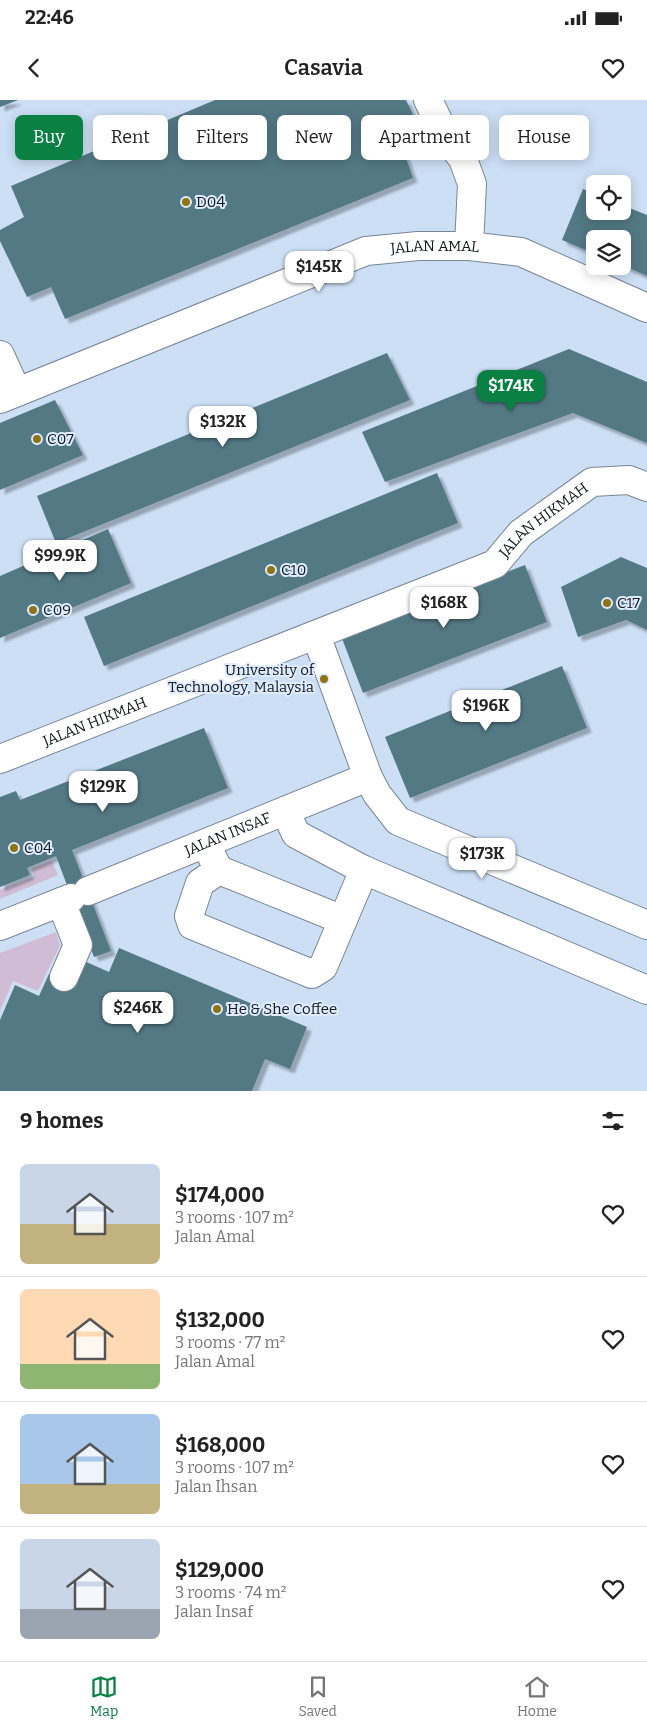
<!DOCTYPE html>
<html lang="en">
<head>
<meta charset="utf-8">
<style>
	:root { --surface:#fff; --page:#f6f6f6; --text:#222; --muted:#767676; --line:#e0e0e0; --accent:#0b8043 }
	body { margin:0; font-family:Bitter,serif; background:var(--page); color:var(--text); height:100vh; display:flex; flex-direction:column; font-size:19px; white-space:nowrap }
	* { box-sizing:border-box; margin:0 }
	p { font-size:16px; color:var(--muted) }
	.icon { flex:none; width:28px; height:28px; fill:none; stroke:currentColor; stroke-width:2; stroke-linecap:round; stroke-linejoin:round }
	.map { position:relative; height:991px; overflow:hidden }
	.panel { display:flex; flex-direction:column; background:var(--surface); flex:1 }
	.panel>* { flex:none }
	.guide { position:absolute; left:15px; top:15px; width:618px; height:45px; display:flex; gap:10px }
	.fabs { position:absolute; left:586px; top:75px; display:grid; gap:10px }
	.fabs a { display:grid; place-items:center; width:45px; height:45px; border-radius:8px; background:var(--surface); box-shadow:0 2px 12px #0003; font-size:25px }
	.price { position:absolute; translate:-50% -42px; padding:0 11px; border-radius:10px; background:#fff; color:#222; font-size:16px; line-height:32px; filter:drop-shadow(0 1px 2px #0008) }
	.price::after { content:''; position:absolute; left:50%; top:30px; width:15px; height:11px; margin-left:-8px; background:inherit; clip-path:polygon(0 0,100% 0,50% 100%) }
	.price.selected { background:var(--accent); color:#fff }
	ul { padding:0; list-style:none }
	li { display:flex; align-items:center; gap:15px; height:125px; padding:0 20px }
	li+li { border-top:1px solid var(--line) }
	li span { display:grid; place-items:center; flex:none; width:140px; height:100px; border-radius:8px; color:#555 }
	li>.icon { margin-inline-start:auto }
	span .icon { width:60px; height:60px; fill:#fffc; stroke-width:1 }
	li b { font-size:21px }
	h2 { display:flex; justify-content:space-between; align-items:center; height:60px; padding:0 20px; font-size:21px }
	.chip { padding:0 18px; border-radius:8px; background:var(--surface); box-shadow:0 2px 12px #0003; font-size:18px; line-height:45px }
	.chip.selected { background:var(--accent); color:#fff }
	.status { display:flex; justify-content:space-between; align-items:center; height:35px; padding:0 25px; background:var(--surface); direction:ltr }
	.status svg { height:14px; fill:currentColor }
	header { display:flex; justify-content:space-between; align-items:center; height:65px; padding:0 20px; background:var(--surface); font-size:22px; font-weight:600 }
	.tab-bar { display:flex; justify-content:space-around; align-items:center; height:70px; border-top:1px solid var(--line); background:var(--surface); font-size:14px; color:var(--muted) }
	.tab-bar a { display:grid; justify-items:center; gap:2px }
	.tab-bar .selected { color:var(--accent) }
	.map>svg:first-child { display:block }
	.built { fill:#ccdff5; fill-rule:evenodd }
	.green { fill:#d0bdd5 }
	.building { fill:#537985; filter:url(#shadow) }
	.lines { fill:none; stroke-linecap:round; stroke-linejoin:round }
	.minor-casing { stroke:#798594; stroke-width:30 }
	.minor { stroke:#fff; stroke-width:28 }
	.poi-dot { fill:#907217; stroke:#dfecfd; stroke-width:2 }
	.labels { text-anchor:middle; dominant-baseline:central; stroke-width:4; stroke-linejoin:round; paint-order:stroke }
	.poi-label { font-size:15px; fill:#14191f; stroke:#dfecfd; text-anchor:start }
	.street-label { font-size:15px; fill:#14191f; stroke:#dfecfd }
</style>
</head>
<body>
<div class="status"><b>22:46</b><svg viewBox="0 0 49 12"><path d="M0 12V9h3v3zM5 12V6h3v6zM10 12V3h3v9zM15 12V0h3v12zM26 1h20v11H26zM47 4h2v5h-2z"/></svg></div>
<header><svg class="icon" aria-label="back" viewBox="0 0 24 24"><path d="M15 5l-7 7 7 7"/></svg>Casavia<svg class="icon" aria-label="heart" viewBox="0 0 24 24"><path d="M12 20l-8-8c-3-5 5-10 8-4 3-6 11-1 8 4z"/></svg></header>
<div class="map">
<svg width="647" height="991" viewBox="0 0 647 991">
	<defs>
		<filter id="shadow"><feDropShadow dx="4.5" dy="4.5" stdDeviation="1" flood-color="#0004"/></filter>
	</defs>
	<rect width="100%" height="100%" fill="#dfecfd"/>
	<path class="built" d="M0,0h647v991h-647zM595,84h27v27h-27zM595,139h27v27h-27z"/>
	<g class="green">
		<polygon points="52,761 58,775 0,799 0,790 34,777 32,768"/>
		<polygon points="56,832 60,845 38,891 13,881 0,911 0,853"/>
	</g>
	<g class="building">
		<polygon points="0,0 18,0 0,7"/>
		<polygon points="215,0 406,0 421,32 401,43 413,78 65,219 51,187 27,197 0,141 0,130 24,117 11,86"/>
		<polygon points="583,89 595,94 595,111 622,111 622,105 647,115 647,176 622,165 622,139 595,139 595,154 562,140"/>
		<polygon points="569,249 647,282 647,343 573,313 385,382 362,332"/>
		<polygon points="387,253 410,300 56,443 37,396"/>
		<polygon points="55,300 83,355 0,390 0,323"/>
		<polygon points="437,373 458,423 104,566 84,517"/>
		<polygon points="108,429 131,483 0,538 0,476"/>
		<polygon points="621,457 647,468 647,530 626,520 578,537 561,487"/>
		<polygon points="525,465 547,522 363,593 341,536"/>
		<polygon points="562,566 587,628 410,698 385,637"/>
		<polygon points="204,628 228,688 72,750 111,851 94,857 56,756 27,768 30,775 0,787 0,697 16,691 20,700"/>
		<polygon points="119,848 307,927 290,969 265,959 252,991 0,991 0,920 15,885 39,896 49,874 75,885 84,861 109,872"/>
	</g>
	<g class="lines">
		<defs>
			<g id="minor">
				<polyline points="428,0 446,37 463,59 472,84 469,146"/>
				<polyline points="0,255 17,292"/>
				<path id="s1" d="M0,299l366,-148 52,-5h51l52,6 126,56"/>
				<polyline points="316,535 368,677 377,694 398,721 647,825"/>
				<path id="s2" d="M0,659l495,-195 26,-31 71,-51 37,-2 18,7"/>
				<polyline points="285,711 296,734 364,770 647,890"/>
				<polyline points="211,755 219,770 343,820"/>
				<polyline points="219,770 200,783 189,816 192,825 312,874 323,867 364,770"/>
				<path id="s3" d="M88,791l280,-114"/>
				<polyline points="61,802 78,845 64,877"/>
				<polyline points="0,826 71,798"/>
			</g>
		</defs>
		<use href="#minor" class="minor-casing"/>
		<use href="#minor" class="minor"/>
	</g>
	<g class="poi-dot">
		<circle cx="186" cy="102" r="5"/>
		<circle cx="37" cy="339" r="5"/>
		<circle cx="271" cy="470" r="5"/>
		<circle cx="607" cy="503" r="5"/>
		<circle cx="33" cy="510" r="5"/>
		<circle cx="324" cy="579" r="5"/>
		<circle cx="14" cy="748" r="5"/>
		<circle cx="217" cy="909" r="5"/>
	</g>
	<g class="labels">
		<g class="poi-label">
			<text x="196" y="102">D04</text>
			<text x="47" y="339">C07</text>
			<text x="281" y="470">C10</text>
			<text x="617" y="503">C17</text>
			<text x="43" y="510">C09</text>
			<text x="314" y="570" text-anchor="end">University of<tspan x="314" dy="17">Technology, Malaysia</tspan></text>
			<text x="24" y="748">C04</text>
			<text x="227" y="909">He &amp; She Coffee</text>
		</g>
		<g class="street-label">
			<text stroke="none"><textPath href="#s1" startOffset="464">JALAN AMAL</textPath></text>
			<text stroke="none"><textPath href="#s2" startOffset="598">JALAN HIKMAH</textPath></text>
			<text stroke="none"><textPath href="#s2" startOffset="102">JALAN HIKMAH</textPath></text>
			<text stroke="none"><textPath href="#s3" startOffset="151">JALAN INSAF</textPath></text>
		</g>
	</g>
</svg>
<div class="fabs">
<a><svg class="icon" aria-label="locate" viewBox="0 0 24 24"><circle cx="12" cy="12" r="6"/><path d="M12 2v4M12 18v4M2 12h4M18 12h4"/></svg></a>
<a><svg class="icon" aria-label="layers" viewBox="0 0 24 24"><path d="M12 4l9 5-9 5-9-5zM3 14l9 5 9-5"/></svg></a>
</div>
<b class="price" style="left:319px;top:193px">$145K</b>
<b class="price selected" style="left:511px;top:312px">$174K</b>
<b class="price" style="left:223px;top:348px">$132K</b>
<b class="price" style="left:60px;top:482px">$99.9K</b>
<b class="price" style="left:444px;top:529px">$168K</b>
<b class="price" style="left:486px;top:632px">$196K</b>
<b class="price" style="left:103px;top:713px">$129K</b>
<b class="price" style="left:482px;top:780px">$173K</b>
<b class="price" style="left:138px;top:934px">$246K</b>
<div class="guide">
<a class="chip selected">Buy</a>
<a class="chip">Rent</a>
<a class="chip">Filters</a>
<a class="chip">New</a>
<a class="chip">Apartment</a>
<a class="chip">House</a>
</div>
</div>
<section class="panel">
<h2>9 homes<svg class="icon" aria-label="filters" viewBox="0 0 24 24"><path d="M4 7h16M4 17h16"/><circle cx="9" cy="7" r="2"/><circle cx="15" cy="17" r="2"/></svg></h2>
<ul>
<li><span style="background:linear-gradient(#c9d6e8 60%,#c2b280 0)"><svg class="icon" aria-label="home" viewBox="0 0 24 24"><path d="M3 11l9-7 9 7M6 9v11h12V9"/></svg></span><div><b>$174,000</b><p>3 rooms · 107 m²</p><p>Jalan Amal</p></div><svg class="icon" aria-label="heart" viewBox="0 0 24 24"><path d="M12 20l-8-8c-3-5 5-10 8-4 3-6 11-1 8 4z"/></svg></li>
<li><span style="background:linear-gradient(#ffd9b3 75%,#8fb573 0)"><svg class="icon" aria-label="home" viewBox="0 0 24 24"><path d="M3 11l9-7 9 7M6 9v11h12V9"/></svg></span><div><b>$132,000</b><p>3 rooms · 77 m²</p><p>Jalan Amal</p></div><svg class="icon" aria-label="heart" viewBox="0 0 24 24"><path d="M12 20l-8-8c-3-5 5-10 8-4 3-6 11-1 8 4z"/></svg></li>
<li><span style="background:linear-gradient(#a9c7e8 70%,#c2b280 0)"><svg class="icon" aria-label="home" viewBox="0 0 24 24"><path d="M3 11l9-7 9 7M6 9v11h12V9"/></svg></span><div><b>$168,000</b><p>3 rooms · 107 m²</p><p>Jalan Ihsan</p></div><svg class="icon" aria-label="heart" viewBox="0 0 24 24"><path d="M12 20l-8-8c-3-5 5-10 8-4 3-6 11-1 8 4z"/></svg></li>
<li><span style="background:linear-gradient(#c9d6e8 70%,#9aa5b1 0)"><svg class="icon" aria-label="home" viewBox="0 0 24 24"><path d="M3 11l9-7 9 7M6 9v11h12V9"/></svg></span><div><b>$129,000</b><p>3 rooms · 74 m²</p><p>Jalan Insaf</p></div><svg class="icon" aria-label="heart" viewBox="0 0 24 24"><path d="M12 20l-8-8c-3-5 5-10 8-4 3-6 11-1 8 4z"/></svg></li>
</ul>
</section>
<nav class="tab-bar">
<a class="selected"><svg class="icon" aria-label="map" viewBox="0 0 24 24"><path d="M3 6l6-2 6 2 6-2v14l-6 2-6-2-6 2zM9 4v14M15 6v14"/></svg>Map</a>
<a><svg class="icon" aria-label="saved" viewBox="0 0 24 24"><path d="M7 4h10v16l-5-4-5 4z"/></svg>Saved</a>
<a><svg class="icon" aria-label="home" viewBox="0 0 24 24"><path d="M3 11l9-7 9 7M6 9v11h12V9"/></svg>Home</a>
</nav>
</body>
</html>
